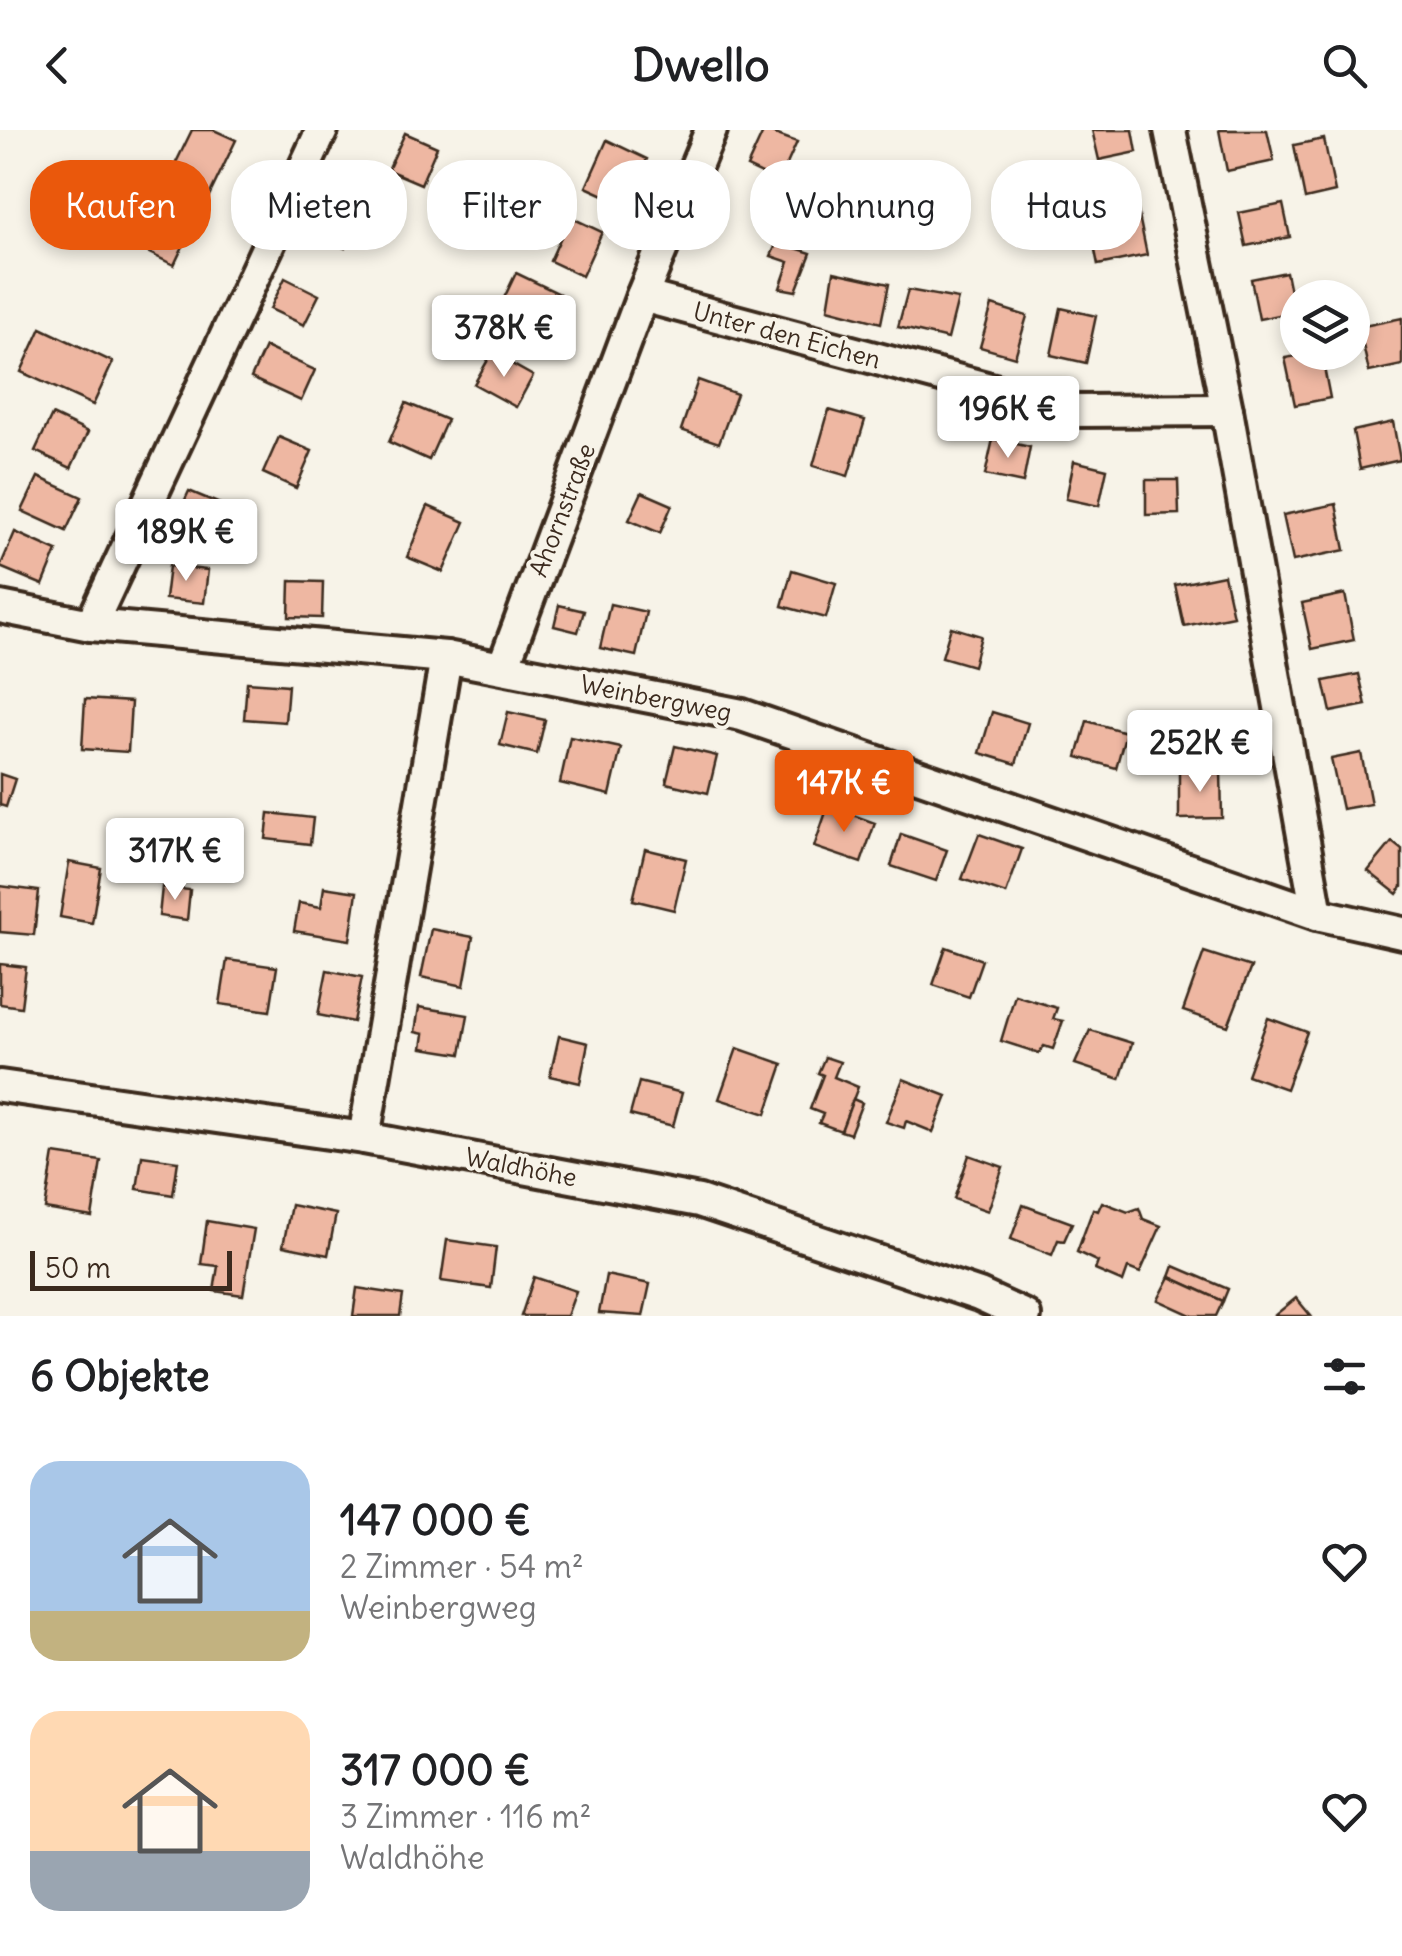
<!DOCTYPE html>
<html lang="de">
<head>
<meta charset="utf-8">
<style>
	:root { --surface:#fff; --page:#f2f2f2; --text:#202124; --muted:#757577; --accent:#ea580c }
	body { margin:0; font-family:Delius,sans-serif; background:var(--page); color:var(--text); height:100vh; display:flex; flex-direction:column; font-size:38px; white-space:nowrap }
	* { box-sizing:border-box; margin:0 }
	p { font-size:32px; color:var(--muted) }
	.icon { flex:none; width:55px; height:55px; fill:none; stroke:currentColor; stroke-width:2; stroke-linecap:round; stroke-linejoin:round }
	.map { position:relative; height:1186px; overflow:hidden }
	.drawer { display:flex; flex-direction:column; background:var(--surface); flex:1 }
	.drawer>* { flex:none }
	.banner { position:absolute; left:30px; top:30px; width:1342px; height:90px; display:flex; gap:20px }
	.controls { position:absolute; left:1280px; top:150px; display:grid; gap:20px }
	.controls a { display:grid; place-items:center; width:90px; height:90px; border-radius:50%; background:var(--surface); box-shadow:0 5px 15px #0003; font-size:50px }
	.scale { position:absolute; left:30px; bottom:25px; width:202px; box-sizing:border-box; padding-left:10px; border:5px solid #3b2a1e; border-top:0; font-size:28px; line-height:35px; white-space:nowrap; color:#3b2a1e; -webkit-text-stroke:8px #f7f3e8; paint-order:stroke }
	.price { position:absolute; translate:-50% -85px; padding:0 22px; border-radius:10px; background:#fff; color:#222; font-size:32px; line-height:65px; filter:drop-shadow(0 2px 5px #0008) }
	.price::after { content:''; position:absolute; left:50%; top:60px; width:30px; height:22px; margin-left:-15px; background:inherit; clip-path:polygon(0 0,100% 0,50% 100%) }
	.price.active { background:var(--accent); color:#fff }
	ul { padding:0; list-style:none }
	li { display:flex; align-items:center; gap:30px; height:250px; padding:0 30px }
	li span { display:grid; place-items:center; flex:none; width:280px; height:200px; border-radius:30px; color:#555 }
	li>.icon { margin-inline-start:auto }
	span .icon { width:120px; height:120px; fill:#fffc; stroke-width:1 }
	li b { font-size:42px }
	h2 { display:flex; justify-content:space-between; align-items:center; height:120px; padding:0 30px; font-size:42px }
	.tag { padding:0 35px; border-radius:40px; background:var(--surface); box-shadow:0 5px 15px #0003; font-size:35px; line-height:90px }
	.tag.active { background:var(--accent); color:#fff }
	header { display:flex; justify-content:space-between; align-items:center; height:130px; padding:0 30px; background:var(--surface); font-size:45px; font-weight:800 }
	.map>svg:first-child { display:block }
	.building { fill:#eeb7a2; stroke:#3b2a1e; stroke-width:2.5 }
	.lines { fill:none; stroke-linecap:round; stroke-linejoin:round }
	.street-casing { stroke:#3b2a1e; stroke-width:38 }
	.street { stroke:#f7f3e8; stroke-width:30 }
	.labels { text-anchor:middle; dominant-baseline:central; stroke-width:8; stroke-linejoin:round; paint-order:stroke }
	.street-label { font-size:25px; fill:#3b2a1e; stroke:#f7f3e8 }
</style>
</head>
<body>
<header><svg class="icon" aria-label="back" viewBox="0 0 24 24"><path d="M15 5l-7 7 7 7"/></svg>Dwello<svg class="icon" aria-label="search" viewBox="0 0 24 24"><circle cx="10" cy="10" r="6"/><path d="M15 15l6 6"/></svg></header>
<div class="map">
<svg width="1402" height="1186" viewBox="0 0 1402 1186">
	<rect width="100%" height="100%" fill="#f7f3e8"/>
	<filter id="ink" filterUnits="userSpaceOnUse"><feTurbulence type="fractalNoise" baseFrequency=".01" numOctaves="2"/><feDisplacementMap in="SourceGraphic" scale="20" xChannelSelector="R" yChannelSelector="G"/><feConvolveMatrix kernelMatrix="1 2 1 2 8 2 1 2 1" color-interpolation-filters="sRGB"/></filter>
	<g filter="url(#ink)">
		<g class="building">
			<polygon points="192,0 214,0 236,10 209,66 169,47"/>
			<polygon points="764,0 797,12 779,52 747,37"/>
			<polygon points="1092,0 1133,0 1137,22 1099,30"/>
			<polygon points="1219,0 1267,0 1274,31 1227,41"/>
			<polygon points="405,3 437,17 421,54 388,40"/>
			<polygon points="1324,9 1335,62 1305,69 1294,15"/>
			<polygon points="607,10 647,29 626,75 586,57"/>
			<polygon points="318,73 358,90 345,118 306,101"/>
			<polygon points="1283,74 1290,107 1246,116 1239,83"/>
			<polygon points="162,76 195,91 174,135 141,119"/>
			<polygon points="1137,76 1147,125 1098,135 1088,86"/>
			<polygon points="570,87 602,102 582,146 550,131"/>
			<polygon points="777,112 811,123 796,161 780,158 789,132 771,126"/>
			<polygon points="834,142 889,154 881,193 828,179"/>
			<polygon points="1286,142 1294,182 1259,189 1251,149"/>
			<polygon points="516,143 560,164 538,210 494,189"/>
			<polygon points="285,148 319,165 304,195 270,179"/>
			<polygon points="908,160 958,169 948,209 898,197"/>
			<polygon points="992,175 1027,186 1015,227 980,217"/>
			<polygon points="1061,178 1096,186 1086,233 1051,225"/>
			<polygon points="1402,188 1402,235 1369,242 1359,197"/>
			<polygon points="41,198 113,232 93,275 21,242"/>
			<polygon points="265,217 315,240 301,271 251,248"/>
			<polygon points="1321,222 1330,268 1295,275 1285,228"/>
			<polygon points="492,223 533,246 516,277 474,254"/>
			<polygon points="698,250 737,264 719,313 681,300"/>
			<polygon points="406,273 447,290 429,330 389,312"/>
			<polygon points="829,280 865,290 848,346 813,336"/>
			<polygon points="52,285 88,302 71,338 35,321"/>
			<polygon points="1393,292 1400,330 1360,339 1353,301"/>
			<polygon points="279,307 312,321 296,358 263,343"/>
			<polygon points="993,309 1030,317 1023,353 985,345"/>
			<polygon points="1074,331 1107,339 1099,376 1066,369"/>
			<polygon points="38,347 82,367 66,401 22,381"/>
			<polygon points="1146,350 1178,350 1179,384 1146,385"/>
			<polygon points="189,361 220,374 204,408 174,394"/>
			<polygon points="642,362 672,375 660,403 629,390"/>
			<polygon points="1336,374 1345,420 1293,431 1283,385"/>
			<polygon points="428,376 465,392 443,442 407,427"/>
			<polygon points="15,402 57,421 43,455 0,437"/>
			<polygon points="169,436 208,440 204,473 165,469"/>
			<polygon points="792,440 836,453 826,488 782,476"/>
			<polygon points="1224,445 1233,486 1184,496 1175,455"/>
			<polygon points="290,451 323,452 322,488 289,487"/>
			<polygon points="1345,464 1354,510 1312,519 1302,473"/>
			<polygon points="610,474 646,482 636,526 600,518"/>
			<polygon points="559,475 584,481 578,502 554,496"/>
			<polygon points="951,497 981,506 973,536 942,527"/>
			<polygon points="1359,544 1366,575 1331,582 1324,551"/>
			<polygon points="247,552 288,555 285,592 244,589"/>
			<polygon points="85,569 131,572 128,622 82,619"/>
			<polygon points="508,582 545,590 537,624 500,615"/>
			<polygon points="992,582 1028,593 1016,634 980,623"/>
			<polygon points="1087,591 1126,602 1116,638 1077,627"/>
			<polygon points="570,607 621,618 610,665 560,653"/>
			<polygon points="675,616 717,626 708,663 666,653"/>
			<polygon points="1361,623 1371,674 1342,679 1331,629"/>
			<polygon points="1221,640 1222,688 1179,689 1179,641"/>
			<polygon points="0,644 15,649 6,677 0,675"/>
			<polygon points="828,676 875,693 861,733 814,717"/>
			<polygon points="269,683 313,688 310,714 266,709"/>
			<polygon points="901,704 947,720 936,751 891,736"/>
			<polygon points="979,704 1022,719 1006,764 962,749"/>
			<polygon points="1392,712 1402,720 1402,757 1397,764 1368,741"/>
			<polygon points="645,719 686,729 674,780 633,770"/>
			<polygon points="69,732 101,738 92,793 60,787"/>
			<polygon points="0,756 39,761 34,805 0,802"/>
			<polygon points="162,757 190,760 187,790 159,786"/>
			<polygon points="324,757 357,762 350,810 294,801 299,773 321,777"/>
			<polygon points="431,799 473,807 464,856 421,847"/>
			<polygon points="946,817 982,830 969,867 933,855"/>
			<polygon points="1204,822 1251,837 1228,896 1183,881"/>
			<polygon points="227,830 277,837 270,881 220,874"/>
			<polygon points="0,834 26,837 21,877 0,874"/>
			<polygon points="327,840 362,847 353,892 318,885"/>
			<polygon points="1015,865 1057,878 1053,889 1063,891 1053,919 1044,916 1039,923 1001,911"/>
			<polygon points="419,877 468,885 461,924 422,918 424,904 415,902"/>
			<polygon points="1268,888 1307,902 1286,959 1247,945"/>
			<polygon points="1090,900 1132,913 1120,949 1075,934"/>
			<polygon points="559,906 588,913 580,953 550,946"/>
			<polygon points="737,918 783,934 766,984 719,969"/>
			<polygon points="825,927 840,932 834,947 858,957 841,1001 819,993 823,984 810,979 823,945 818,943"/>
			<polygon points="903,949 947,966 933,1002 906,991 904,998 886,992"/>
			<polygon points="639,952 682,963 673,996 630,985"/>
			<polygon points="853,969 862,973 850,1004 841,1001"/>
			<polygon points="54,1024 101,1031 92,1087 45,1079"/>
			<polygon points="969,1025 1003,1037 988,1081 954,1069"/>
			<polygon points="142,1026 178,1031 173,1065 137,1059"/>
			<polygon points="1102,1072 1128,1082 1139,1078 1143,1089 1161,1096 1140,1143 1128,1138 1123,1152 1095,1140 1098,1132 1077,1122 1093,1079 1098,1081"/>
			<polygon points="291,1075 336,1084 328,1125 283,1116"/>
			<polygon points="1023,1075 1072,1093 1064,1111 1058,1110 1052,1125 1011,1109"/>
			<polygon points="207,1091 254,1099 243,1165 214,1161 218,1136 201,1134"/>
			<polygon points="447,1110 496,1117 491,1158 441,1151"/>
			<polygon points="1174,1136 1228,1159 1223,1171 1170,1147"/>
			<polygon points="606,1145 650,1154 643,1186 599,1183"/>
			<polygon points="534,1147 576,1161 567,1186 521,1186"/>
			<polygon points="1170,1147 1223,1171 1216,1186 1193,1186 1158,1170"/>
			<polygon points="357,1158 403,1165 400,1186 353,1186"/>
			<polygon points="1296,1168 1311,1186 1274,1186"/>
		</g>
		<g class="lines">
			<defs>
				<g id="street">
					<polyline points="1170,0 1227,280 1317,784"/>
					<polyline points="642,166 1072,281 1227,280"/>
					<polyline points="0,477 91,495 446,527 742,585 1317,784 1402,803"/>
					<polyline points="91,495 322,0"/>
					<polyline points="503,537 642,166 711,0"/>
					<polyline points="0,956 364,1008 699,1071 979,1165 1025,1186"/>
					<polyline points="364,1008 446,527"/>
				</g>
			</defs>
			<use href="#street" class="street-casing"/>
			<use href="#street" class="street"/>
		</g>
	</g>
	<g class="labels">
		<g class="street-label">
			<text transform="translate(787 205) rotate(15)">Unter den Eichen</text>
			<text transform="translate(562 380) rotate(-69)">Ahornstraße</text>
			<text transform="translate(656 568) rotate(11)">Weinbergweg</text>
			<text transform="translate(521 1037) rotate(11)">Waldhöhe</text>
		</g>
	</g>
</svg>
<div class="controls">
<a><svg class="icon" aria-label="layers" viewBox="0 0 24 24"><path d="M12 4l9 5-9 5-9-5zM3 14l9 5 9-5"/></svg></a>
</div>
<div class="scale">50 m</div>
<b class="price" style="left:504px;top:250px">378K €</b>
<b class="price" style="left:1008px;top:331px">196K €</b>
<b class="price" style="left:186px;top:454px">189K €</b>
<b class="price" style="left:1200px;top:665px">252K €</b>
<b class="price active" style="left:844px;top:705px">147K €</b>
<b class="price" style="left:175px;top:773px">317K €</b>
<div class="banner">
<a class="tag active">Kaufen</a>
<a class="tag">Mieten</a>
<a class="tag">Filter</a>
<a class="tag">Neu</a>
<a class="tag">Wohnung</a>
<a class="tag">Haus</a>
</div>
</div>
<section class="drawer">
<h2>6 Objekte<svg class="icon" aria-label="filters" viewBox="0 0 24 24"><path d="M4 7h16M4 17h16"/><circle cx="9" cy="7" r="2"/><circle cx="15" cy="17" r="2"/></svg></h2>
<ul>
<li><span style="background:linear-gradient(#a9c7e8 75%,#c2b280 0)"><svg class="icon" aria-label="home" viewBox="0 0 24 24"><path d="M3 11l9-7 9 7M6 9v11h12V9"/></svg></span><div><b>147 000 €</b><p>2 Zimmer · 54 m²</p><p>Weinbergweg</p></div><svg class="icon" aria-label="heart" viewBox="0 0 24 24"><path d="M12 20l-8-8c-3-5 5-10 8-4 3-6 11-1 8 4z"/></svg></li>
<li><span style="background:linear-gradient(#ffd9b3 70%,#9aa5b1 0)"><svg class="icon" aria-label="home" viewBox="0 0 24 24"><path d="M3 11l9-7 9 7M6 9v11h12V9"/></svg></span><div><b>317 000 €</b><p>3 Zimmer · 116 m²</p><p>Waldhöhe</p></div><svg class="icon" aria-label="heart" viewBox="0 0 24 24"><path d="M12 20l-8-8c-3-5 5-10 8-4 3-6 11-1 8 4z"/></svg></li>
</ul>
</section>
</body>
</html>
